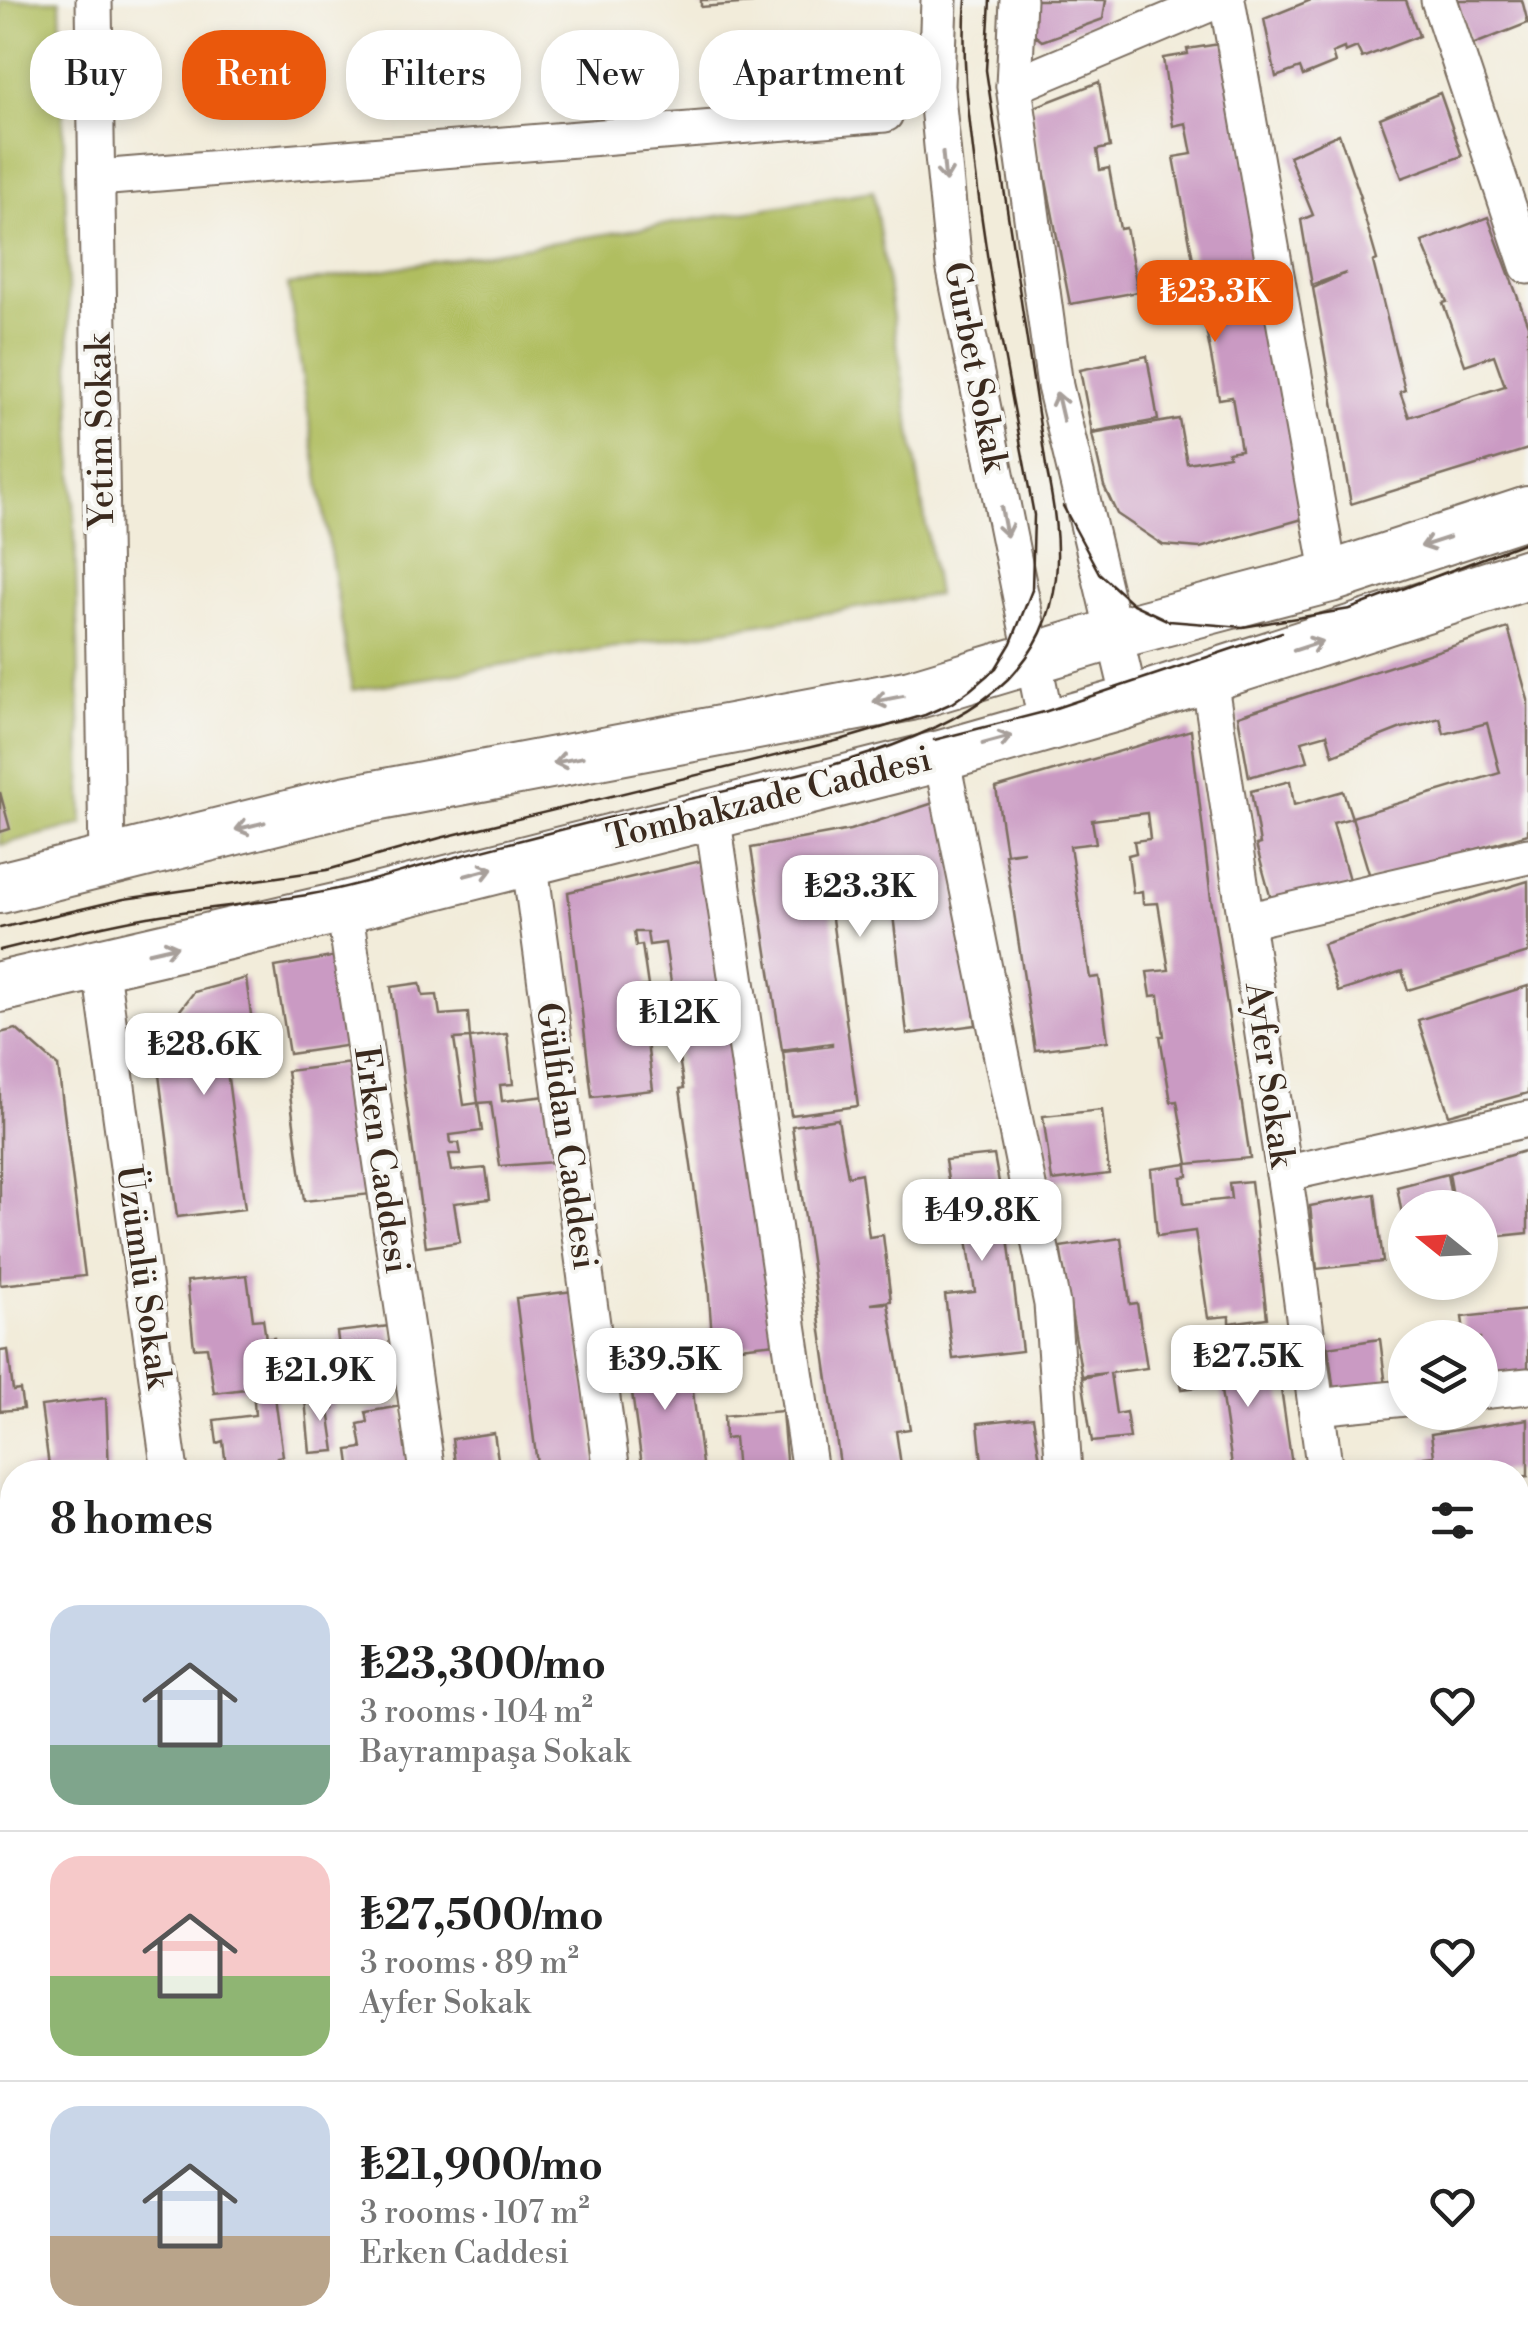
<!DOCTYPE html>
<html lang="en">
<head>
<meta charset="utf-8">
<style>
	:root { --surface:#fff; --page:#f2f2f2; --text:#222; --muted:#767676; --line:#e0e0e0; --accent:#ea580c }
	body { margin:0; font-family:"Libre Bodoni",serif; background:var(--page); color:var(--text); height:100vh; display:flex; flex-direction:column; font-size:38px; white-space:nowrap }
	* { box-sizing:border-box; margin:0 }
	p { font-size:32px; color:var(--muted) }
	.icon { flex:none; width:55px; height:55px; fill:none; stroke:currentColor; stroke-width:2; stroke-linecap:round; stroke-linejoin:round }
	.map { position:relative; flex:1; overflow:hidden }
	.panel { position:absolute; left:0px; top:1460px; width:1530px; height:892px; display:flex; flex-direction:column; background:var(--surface); border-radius:40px 40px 0 0; box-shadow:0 5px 15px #0003 }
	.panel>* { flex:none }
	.guide { position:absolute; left:30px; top:30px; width:1000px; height:90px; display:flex; gap:20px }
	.needle { width:65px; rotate:288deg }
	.buttons { position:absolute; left:1388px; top:1190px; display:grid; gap:20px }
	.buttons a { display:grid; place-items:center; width:110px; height:110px; border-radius:50%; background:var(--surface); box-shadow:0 5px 15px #0003; font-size:50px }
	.price { position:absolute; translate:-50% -85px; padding:0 22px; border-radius:20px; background:#fff; color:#222; font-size:32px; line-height:65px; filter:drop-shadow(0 2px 5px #0008) }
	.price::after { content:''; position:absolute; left:50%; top:60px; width:30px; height:22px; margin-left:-15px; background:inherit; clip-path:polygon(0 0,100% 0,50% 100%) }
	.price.active { background:var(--accent); color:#fff }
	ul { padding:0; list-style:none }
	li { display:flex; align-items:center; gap:30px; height:250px; padding:0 50px }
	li+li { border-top:2px solid var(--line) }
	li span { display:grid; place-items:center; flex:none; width:280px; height:200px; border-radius:30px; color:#555 }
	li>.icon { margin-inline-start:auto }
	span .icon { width:120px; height:120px; fill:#fffc; stroke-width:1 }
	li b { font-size:42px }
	h2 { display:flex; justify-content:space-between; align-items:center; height:120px; padding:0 50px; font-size:42px }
	.tag { padding:0 35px; border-radius:40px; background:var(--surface); box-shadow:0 5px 15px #0003; font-size:35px; line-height:90px }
	.tag.active { background:var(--accent); color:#fff }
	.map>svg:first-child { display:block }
	.green { fill:#b0be61; stroke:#767440; stroke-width:2.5 }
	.building { fill:#ca9ac3 }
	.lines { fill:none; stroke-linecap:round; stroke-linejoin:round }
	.minor-casing { stroke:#7b6e60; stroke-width:39 }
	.secondary-casing { stroke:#7b6e60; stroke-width:54 }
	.minor { stroke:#fff; stroke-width:35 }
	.secondary { stroke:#fff; stroke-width:50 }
	.tram { stroke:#3b2a1e; stroke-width:2.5 }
	.oneway { stroke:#a79f9a }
	.labels { text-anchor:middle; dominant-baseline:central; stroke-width:8; stroke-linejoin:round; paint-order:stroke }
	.street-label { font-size:35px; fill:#3b2a1e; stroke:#f6f6f2 }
</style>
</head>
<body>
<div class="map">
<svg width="1528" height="2351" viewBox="0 0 1528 2351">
	<rect width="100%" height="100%" fill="#f6f6f2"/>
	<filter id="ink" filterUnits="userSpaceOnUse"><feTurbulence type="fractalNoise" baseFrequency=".01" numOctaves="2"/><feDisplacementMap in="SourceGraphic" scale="20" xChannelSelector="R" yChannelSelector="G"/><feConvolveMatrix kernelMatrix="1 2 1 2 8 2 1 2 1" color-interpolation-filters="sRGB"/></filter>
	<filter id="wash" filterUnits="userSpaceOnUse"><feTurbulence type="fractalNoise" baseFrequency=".0048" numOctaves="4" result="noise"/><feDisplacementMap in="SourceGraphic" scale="40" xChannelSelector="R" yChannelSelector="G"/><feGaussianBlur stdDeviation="2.25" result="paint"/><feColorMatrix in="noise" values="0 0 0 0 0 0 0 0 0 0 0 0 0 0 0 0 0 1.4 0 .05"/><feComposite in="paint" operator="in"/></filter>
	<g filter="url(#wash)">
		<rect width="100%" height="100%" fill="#f2ecda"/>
		<g class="green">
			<polygon points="0,0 60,0 83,824 0,845"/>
			<polygon points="873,191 937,595 352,690 288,285"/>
		</g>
		<g id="blocks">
			<g class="building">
				<polygon points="701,0 752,0 752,3 701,7"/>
				<polygon points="1030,0 1106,0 1103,19 1042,41 1028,30"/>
				<polygon points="1311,0 1406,0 1419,36 1362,58 1357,47 1345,52 1344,48 1332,53 1335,63 1303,76 1300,68 1276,77 1264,19"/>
				<polygon points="1455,0 1522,0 1528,23 1472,45"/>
				<polygon points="1226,43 1306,518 1200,548 1163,545 1117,514 1104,486 1092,434 1179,419 1187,463 1229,456 1228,452 1241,450 1232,397 1219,399 1174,157 1192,154 1186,123 1173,126 1163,58 1188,54 1187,49"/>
				<polygon points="1099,82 1110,147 1097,150 1100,170 1109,168 1120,229 1126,228 1138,292 1070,304 1032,108"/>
				<polygon points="1440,93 1462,156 1402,178 1380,118"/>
				<polygon points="1339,134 1361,197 1359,198 1377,260 1373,262 1405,390 1400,392 1409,417 1505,386 1494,355 1465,365 1443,303 1447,302 1422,242 1488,217 1528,325 1528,449 1351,504 1313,288 1346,273 1312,285 1301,220 1313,215 1289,156"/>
				<polygon points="1147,356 1158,420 1092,432 1080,370"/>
				<polygon points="1508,628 1528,700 1528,834 1371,880 1352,817 1500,773 1487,723 1444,734 1440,718 1399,729 1333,755 1327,734 1302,741 1308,761 1249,777 1238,716"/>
				<polygon points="1191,730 1211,899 1250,1158 1188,1164 1177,1101 1171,1102 1160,1036 1164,1036 1159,995 1151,996 1147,972 1169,970 1158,903 1143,904 1142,891 1133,893 1128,855 1136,853 1134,841 1150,839 1147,813 1092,820 1096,843 1070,846 1090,978 1099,977 1108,1041 1035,1050 1005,854 1024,851 1006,853 996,788"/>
				<polygon points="1290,781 1294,805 1343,791 1352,818 1333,823 1351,887 1274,910 1256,845 1260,844 1251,791"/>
				<polygon points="0,792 10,829 0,832"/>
				<polygon points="946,799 976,1025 907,1034 890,889 829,897 858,1106 791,1115 783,1052 832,1046 832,1043 782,1050 751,848 850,830"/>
				<polygon points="705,860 776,1343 713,1350 708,1284 680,1089 684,1088 672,1015 676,1015 665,943 649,945 647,932 634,932 636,946 642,945 648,986 640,987 653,1090 592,1097 568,892"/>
				<polygon points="1528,881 1528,953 1408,990 1402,971 1338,992 1323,944"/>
				<polygon points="337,956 351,1045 289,1054 275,967"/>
				<polygon points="246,978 255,1044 224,1048 245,1209 177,1217 155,1043 194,992"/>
				<polygon points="420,983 423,996 437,995 440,1015 468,1013 470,1038 454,1039 464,1105 478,1103 470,1038 507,1034 513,1084 500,1085 502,1101 547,1096 554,1162 500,1166 491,1102 478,1103 482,1131 450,1135 451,1143 459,1143 461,1154 449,1154 452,1171 486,1168 490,1199 454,1203 460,1242 426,1247 391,987"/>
				<polygon points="1528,986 1528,1093 1449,1115 1418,1020"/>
				<polygon points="16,1029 58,1066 85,1276 0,1285 0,1033"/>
				<polygon points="352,1063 372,1194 304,1201 287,1071"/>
				<polygon points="1102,1110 1109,1174 1052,1181 1043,1116"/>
				<polygon points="838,1119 848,1176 861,1173 869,1237 883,1235 891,1301 871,1304 888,1303 910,1429 896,1431 902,1472 841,1472 792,1126"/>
				<polygon points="1528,1150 1528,1233 1480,1238 1480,1208 1455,1208 1449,1173"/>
				<polygon points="994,1155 1006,1221 1022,1351 953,1359 945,1295 975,1292 965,1226 955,1227 945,1160"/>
				<polygon points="1187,1164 1188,1176 1181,1177 1184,1204 1231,1199 1229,1183 1251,1181 1267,1318 1229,1323 1229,1316 1208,1318 1195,1231 1157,1236 1151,1169"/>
				<polygon points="1447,1174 1453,1208 1405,1208 1403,1220 1397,1187"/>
				<polygon points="1375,1194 1383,1262 1317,1269 1310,1206"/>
				<polygon points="1121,1238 1130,1304 1137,1303 1147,1368 1110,1373 1116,1414 1126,1412 1130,1438 1092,1442 1082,1378 1106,1373 1082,1376 1060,1247"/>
				<polygon points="247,1275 253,1320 263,1319 266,1339 274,1338 280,1397 275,1397 283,1456 277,1457 279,1472 210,1472 210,1468 226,1466 223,1441 217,1443 214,1420 255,1415 253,1388 214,1393 207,1347 194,1348 187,1281"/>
				<polygon points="574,1291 597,1472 538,1472 516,1298"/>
				<polygon points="1528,1310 1528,1377 1480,1382 1480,1338 1465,1338 1462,1317"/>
				<polygon points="390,1326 397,1382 344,1389 337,1332"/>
				<polygon points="1380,1339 1387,1394 1335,1399 1328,1347"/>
				<polygon points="8,1350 13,1391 20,1390 23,1409 0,1411 0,1351"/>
				<polygon points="688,1352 703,1472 643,1472 627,1357"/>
				<polygon points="1276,1353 1293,1472 1233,1472 1220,1384 1182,1389 1178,1365"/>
				<polygon points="332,1395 334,1409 329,1410 335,1451 310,1453 305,1399"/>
				<polygon points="106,1398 109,1472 22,1472 22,1469 49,1466 41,1406"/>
				<polygon points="401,1406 411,1472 351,1472 348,1450 362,1448 358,1424 368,1422 366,1412"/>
				<polygon points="782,1411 787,1472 737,1472 734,1438 725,1439 724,1416"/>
				<polygon points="1033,1417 1042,1472 983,1472 978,1423"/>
				<polygon points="1528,1419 1528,1476 1518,1477 1518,1472 1426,1472 1424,1457 1434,1456 1431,1434"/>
				<polygon points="494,1433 500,1472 456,1472 452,1439"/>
				<polygon points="1528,1515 1528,1575 1519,1575 1521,1516"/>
				<polygon points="1518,1633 1528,1636 1528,1699 1518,1695"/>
				<polygon points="12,1856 12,1976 0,2003 0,1881"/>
				<polygon points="1518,1948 1528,1953 1528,2026 1518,2022"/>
				<polygon points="1518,2090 1528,2094 1528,2167 1518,2162"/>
				<polygon points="0,2302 12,2308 12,2340 73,2340 94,2351 0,2351"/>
				<polygon points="309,2340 416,2340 411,2351 333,2351"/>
				<polygon points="756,2340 842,2340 867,2351 752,2351"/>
				<polygon points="1055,2340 1232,2340 1226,2351 1080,2351"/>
				<polygon points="1320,2340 1390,2340 1385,2351 1315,2351"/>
			</g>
		</g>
	</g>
	<g filter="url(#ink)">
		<use href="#blocks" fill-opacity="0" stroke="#7b6e60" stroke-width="2.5"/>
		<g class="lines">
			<defs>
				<g id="minor">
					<polyline points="94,0 107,862"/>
					<polyline points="939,0 936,86 954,265 1044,712 1059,724"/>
					<polyline points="1018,0 1014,86 1055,386 1126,683 1120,705"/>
					<polyline points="1227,0 1330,577"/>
					<polyline points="1439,0 1528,266"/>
					<polyline points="1014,86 1218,0"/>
					<polyline points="98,178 885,114"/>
					<polyline points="1209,678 1289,1206 1325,1472"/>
					<polyline points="941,756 1052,1304 1064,1472"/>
					<polyline points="712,814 810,1472"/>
					<polyline points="529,858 612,1472"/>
					<polyline points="344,907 427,1472"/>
					<polyline points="1246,921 1528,856"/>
					<polyline points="100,963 170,1472"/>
					<polyline points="1284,1174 1528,1119"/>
					<polyline points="1480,1391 1528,1386"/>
					<polyline points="1316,1407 1405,1398"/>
					<polyline points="0,1623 12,1625"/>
					<polyline points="1518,1825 1528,1802"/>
					<polyline points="1518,1902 1528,1906"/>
					<polyline points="0,2117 12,2093"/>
					<polyline points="1518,2185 1528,2190"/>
					<polyline points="0,2229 12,2235"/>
					<polyline points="222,2340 244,2351"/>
					<polyline points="1035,2340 1059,2351"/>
					<polyline points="576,2351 581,2340"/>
					<polyline points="1264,2351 1269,2340"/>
					<polyline points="1513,2351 1528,2318"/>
				</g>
				<g id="secondary">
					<polyline points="0,888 348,801 911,695 1114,634 1330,577 1528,512"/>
					<polyline points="0,987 344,907 941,756 1120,705 1528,574"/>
				</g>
			</defs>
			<use href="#minor" class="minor-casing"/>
			<use href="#secondary" class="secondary-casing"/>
			<use href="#minor" class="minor"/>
			<use href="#secondary" class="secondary"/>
			<g class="tram">
				<polyline points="1063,506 1099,573 1133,604 1169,621 1243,627 1350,609 1528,541"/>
				<polyline points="934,740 1044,712 1282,632"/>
				<path d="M0,928l124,-29 203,-29 113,-32 400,-98 85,-25 27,-12 18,-13 26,-22 15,-25 21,-53 2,-75c-21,-113 -44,-225 -58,-340 -7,-58 -15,-116 -10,-175"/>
				<path d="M0,950c49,-12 98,-24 148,-33 54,-9 110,-13 164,-23 37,-6 74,-18 110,-28 76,-20 151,-40 227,-58 106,-25 281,-52 359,-129 61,-61 54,-136 38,-213l-60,-396 4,-70"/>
			</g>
		</g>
		<defs><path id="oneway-shaft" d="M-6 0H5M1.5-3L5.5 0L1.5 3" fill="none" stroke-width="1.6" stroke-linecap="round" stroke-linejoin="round" transform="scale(2.5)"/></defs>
		<g class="oneway">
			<use href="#oneway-shaft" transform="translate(944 167) rotate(84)"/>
			<use href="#oneway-shaft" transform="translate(1060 407) rotate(-103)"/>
			<use href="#oneway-shaft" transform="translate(1004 522) rotate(79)"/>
			<use href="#oneway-shaft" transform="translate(1435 542) rotate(162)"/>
			<use href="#oneway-shaft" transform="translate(1308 646) rotate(-18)"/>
			<use href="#oneway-shaft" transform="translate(888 699) rotate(169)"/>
			<use href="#oneway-shaft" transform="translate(997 740) rotate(-15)"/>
			<use href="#oneway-shaft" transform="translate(568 760) rotate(169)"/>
			<use href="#oneway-shaft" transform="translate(250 826) rotate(166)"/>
			<use href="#oneway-shaft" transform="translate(479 872) rotate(-15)"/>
			<use href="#oneway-shaft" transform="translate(163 949) rotate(-13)"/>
		</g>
	</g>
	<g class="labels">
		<g class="street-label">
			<text transform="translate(975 367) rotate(79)">Gurbet Sokak</text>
			<text transform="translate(101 431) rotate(-91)">Yetim Sokak</text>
			<text transform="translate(769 799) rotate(-14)">Tombakzade Caddesi</text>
			<text transform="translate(1269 1075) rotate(82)">Ayfer Sokak</text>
			<text transform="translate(566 1136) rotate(82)">Gülfidan Caddesi</text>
			<text transform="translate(381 1160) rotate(82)">Erken Caddesi</text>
			<text transform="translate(143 1277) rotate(82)">Üzümlü Sokak</text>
		</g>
	</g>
</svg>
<div class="buttons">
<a><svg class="needle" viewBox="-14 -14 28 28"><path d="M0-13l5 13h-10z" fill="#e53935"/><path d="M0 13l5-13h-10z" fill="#767676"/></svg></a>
<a><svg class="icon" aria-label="layers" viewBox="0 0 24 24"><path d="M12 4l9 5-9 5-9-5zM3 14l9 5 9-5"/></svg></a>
</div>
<b class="price active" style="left:1215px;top:345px">₺23.3K</b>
<b class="price" style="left:860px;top:940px">₺23.3K</b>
<b class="price" style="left:679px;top:1066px">₺12K</b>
<b class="price" style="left:204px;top:1098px">₺28.6K</b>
<b class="price" style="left:982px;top:1264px">₺49.8K</b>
<b class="price" style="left:1248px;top:1410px">₺27.5K</b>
<b class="price" style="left:665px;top:1413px">₺39.5K</b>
<b class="price" style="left:320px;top:1424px">₺21.9K</b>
<div class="guide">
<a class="tag">Buy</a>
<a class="tag active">Rent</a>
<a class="tag">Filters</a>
<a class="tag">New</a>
<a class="tag">Apartment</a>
</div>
<section class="panel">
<h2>8 homes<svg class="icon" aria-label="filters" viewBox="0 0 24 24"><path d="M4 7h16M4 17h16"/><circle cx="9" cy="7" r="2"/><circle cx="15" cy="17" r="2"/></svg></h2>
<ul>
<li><span style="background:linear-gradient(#c9d6e8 70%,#7fa58c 0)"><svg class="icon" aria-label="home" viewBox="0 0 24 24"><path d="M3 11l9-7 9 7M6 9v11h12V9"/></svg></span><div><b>₺23,300/mo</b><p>3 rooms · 104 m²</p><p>Bayrampaşa Sokak</p></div><svg class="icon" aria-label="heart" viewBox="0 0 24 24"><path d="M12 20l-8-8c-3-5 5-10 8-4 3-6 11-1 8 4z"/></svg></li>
<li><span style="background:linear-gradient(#f6c9c9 60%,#8fb573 0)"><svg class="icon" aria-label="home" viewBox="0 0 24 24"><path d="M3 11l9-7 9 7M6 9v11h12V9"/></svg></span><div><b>₺27,500/mo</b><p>3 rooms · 89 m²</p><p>Ayfer Sokak</p></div><svg class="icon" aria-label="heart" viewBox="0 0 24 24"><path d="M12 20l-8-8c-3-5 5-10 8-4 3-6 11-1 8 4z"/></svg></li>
<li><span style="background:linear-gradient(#c9d6e8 65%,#b9a48a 0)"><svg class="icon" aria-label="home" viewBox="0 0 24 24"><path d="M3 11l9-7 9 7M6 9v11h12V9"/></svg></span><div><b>₺21,900/mo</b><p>3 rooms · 107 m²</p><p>Erken Caddesi</p></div><svg class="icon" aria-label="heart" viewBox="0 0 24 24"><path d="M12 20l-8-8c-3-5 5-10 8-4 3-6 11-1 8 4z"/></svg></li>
</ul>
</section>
</div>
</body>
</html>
